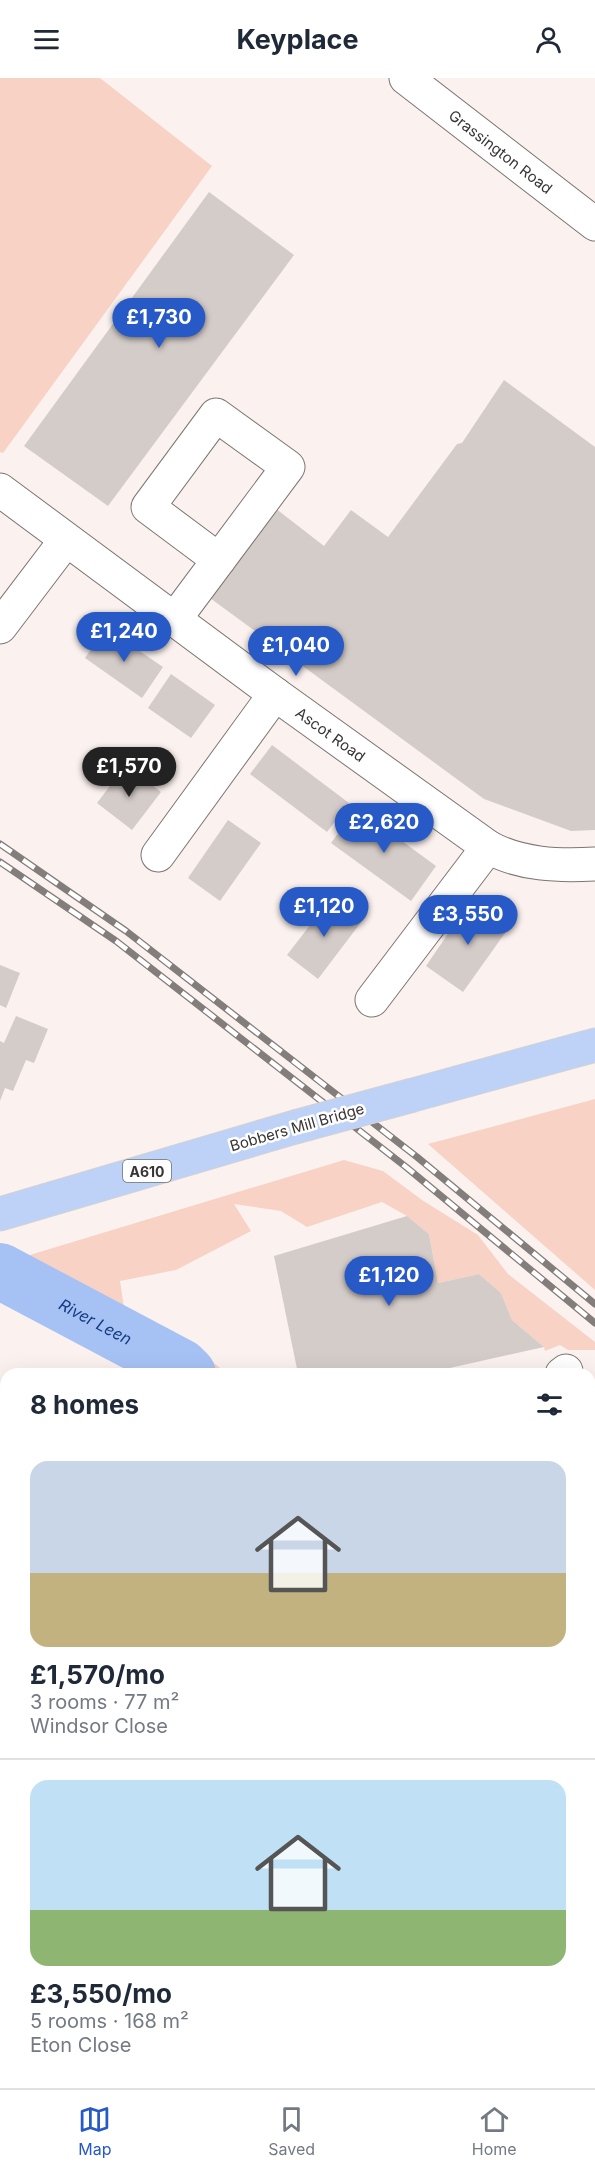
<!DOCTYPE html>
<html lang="en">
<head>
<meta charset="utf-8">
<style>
	:root { --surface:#fff; --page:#f2f2f3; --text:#1f2937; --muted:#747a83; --line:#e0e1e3; --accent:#2759c7 }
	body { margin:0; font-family:Inter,sans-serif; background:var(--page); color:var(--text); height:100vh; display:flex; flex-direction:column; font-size:22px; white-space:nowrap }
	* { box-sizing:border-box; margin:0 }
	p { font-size:20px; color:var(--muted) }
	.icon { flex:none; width:33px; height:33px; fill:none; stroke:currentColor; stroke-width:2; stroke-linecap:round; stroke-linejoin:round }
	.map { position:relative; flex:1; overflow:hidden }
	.drawer { position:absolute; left:0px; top:1290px; width:596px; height:720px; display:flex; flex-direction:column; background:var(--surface); border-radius:18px 18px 0 0; box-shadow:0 6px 24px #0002 }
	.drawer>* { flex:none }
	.price { position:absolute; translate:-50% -51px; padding:0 14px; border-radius:21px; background:var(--accent); color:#fff; font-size:20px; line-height:39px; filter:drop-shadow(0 2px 3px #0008) }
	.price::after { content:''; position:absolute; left:50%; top:36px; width:18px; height:14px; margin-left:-9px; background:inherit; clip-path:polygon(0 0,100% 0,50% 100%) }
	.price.active { background:#222; color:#fff }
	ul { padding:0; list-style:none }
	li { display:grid; align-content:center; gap:12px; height:318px; padding:0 30px }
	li+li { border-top:2px solid var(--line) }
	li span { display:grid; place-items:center; height:186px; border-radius:18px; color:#555 }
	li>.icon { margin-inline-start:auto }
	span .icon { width:108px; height:108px; fill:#fffc; stroke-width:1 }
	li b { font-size:26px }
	h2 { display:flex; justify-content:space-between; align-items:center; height:72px; padding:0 30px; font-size:26px }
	header { display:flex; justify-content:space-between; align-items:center; height:78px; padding:0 30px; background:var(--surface); font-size:27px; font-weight:700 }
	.dock { display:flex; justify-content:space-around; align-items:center; height:84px; border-top:2px solid var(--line); background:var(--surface); font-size:16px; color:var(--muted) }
	.dock a { display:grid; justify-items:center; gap:3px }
	.dock .active { color:var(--accent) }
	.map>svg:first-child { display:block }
	.green { fill:#f8d2c5 }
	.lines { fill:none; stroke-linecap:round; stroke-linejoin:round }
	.river { stroke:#a6c2f4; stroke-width:56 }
	.building { fill:#d4ccc9 }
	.minor-casing { stroke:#7c7573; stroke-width:35 }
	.major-casing { stroke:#d3d3d2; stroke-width:35 }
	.minor { stroke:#fff; stroke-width:33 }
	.major { stroke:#bed1f7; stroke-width:33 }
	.rail-casing { stroke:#837d7b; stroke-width:7 }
	.rail { stroke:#fff; stroke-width:4.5; stroke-dasharray:14; stroke-linecap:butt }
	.major-bridge-casing { stroke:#d3d3d2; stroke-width:35; stroke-linecap:butt }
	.major-bridge { stroke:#bed1f7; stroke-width:33 }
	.labels { text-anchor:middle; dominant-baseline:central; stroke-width:5; stroke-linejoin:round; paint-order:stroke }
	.shield { fill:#fff; stroke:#747271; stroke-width:1.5 }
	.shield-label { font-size:14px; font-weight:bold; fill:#383534 }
	.street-label { font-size:15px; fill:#383534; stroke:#fff }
	.water-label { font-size:16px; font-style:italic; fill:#173981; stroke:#fff }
</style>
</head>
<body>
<header><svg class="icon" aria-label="menu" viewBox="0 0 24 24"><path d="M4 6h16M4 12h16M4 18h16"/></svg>Keyplace<svg class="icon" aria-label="person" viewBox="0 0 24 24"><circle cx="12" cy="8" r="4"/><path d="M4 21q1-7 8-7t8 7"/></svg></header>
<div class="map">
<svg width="595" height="2010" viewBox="0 0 595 2010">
	<rect width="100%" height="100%" fill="#fbf2ef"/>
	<g class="green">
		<polygon points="0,0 100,0 212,88 3,375 0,374"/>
		<polygon points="595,1021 595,1212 428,1066"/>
		<polygon points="344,1082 383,1093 422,1122 478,1157 508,1196 595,1264 595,1272 568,1272 560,1267 545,1273 544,1269 512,1242 501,1215 479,1196 438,1205 429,1156 407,1138 382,1124 307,1149 281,1133 234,1126 251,1153 176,1192 120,1203 124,1229 194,1270 228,1296 190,1296 178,1284 0,1187 0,1186"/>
	</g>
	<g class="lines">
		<g class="river">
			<path id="s1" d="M0,1193l181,96 7,7"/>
			<polyline points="590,1705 595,1710"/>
		</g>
	</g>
	<g class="building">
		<polygon points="209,114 294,177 108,428 24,368"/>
		<polygon points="504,302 595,369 595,752 571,753 484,721 210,520 275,430 324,468 351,432 388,459 457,366 462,365"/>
		<polygon points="106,550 163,589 142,620 85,580"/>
		<polygon points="171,596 215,627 191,660 148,630"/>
		<polygon points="272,667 349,725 327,754 250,696"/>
		<polygon points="126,687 161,714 132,752 97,725"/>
		<polygon points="357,730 436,788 411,823 331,765"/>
		<polygon points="228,742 261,765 220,823 188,800"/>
		<polygon points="331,820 362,843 318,901 287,877"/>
		<polygon points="471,822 510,848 463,914 426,888"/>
		<polygon points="0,887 20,895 6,930 0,927"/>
		<polygon points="16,938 48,951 34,985 26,982 13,1013 5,1010 0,1023 0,963 4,965"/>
		<polygon points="407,1138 429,1156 438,1205 479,1196 501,1215 512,1242 544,1269 423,1296 298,1296 274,1178"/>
		<polygon points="595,1488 595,1537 590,1540 590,1490"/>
		<polygon points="0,1730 6,1740 6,1868 0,1857"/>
		<polygon points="6,1884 6,1996 0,2000 0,1888"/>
		<polygon points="212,2004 225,2004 232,2010 207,2010"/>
		<polygon points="427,2004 460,2004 453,2010 431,2010"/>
	</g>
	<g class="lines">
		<defs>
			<g id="minor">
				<path id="s2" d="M406,0l189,146"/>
				<path id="s3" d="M0,412l275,204 213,153c33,18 70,19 107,17"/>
				<polyline points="174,542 288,389 216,337 148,429 219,482"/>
				<polyline points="0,549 66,462"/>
				<polyline points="158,777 275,616"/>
				<polyline points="372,922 488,769"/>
				<polyline points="562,1296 566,1293"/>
				<polyline points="590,1354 595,1365"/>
				<polyline points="0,1370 6,1370"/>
				<polyline points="0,1697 6,1707"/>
				<polyline points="127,2010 131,2004"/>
			</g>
			<g id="major">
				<polyline points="413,1017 595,967"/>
				<polyline points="0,1136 295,1049"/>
			</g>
		</defs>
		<use href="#minor" class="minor-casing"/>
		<use href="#major" class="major-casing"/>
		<use href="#minor" class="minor"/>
		<use href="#major" class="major"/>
		<defs>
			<g id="rail">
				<polyline points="0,766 126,853 417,1079 595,1226"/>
				<polyline points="0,784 116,863 406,1089 595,1245"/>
			</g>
		</defs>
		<use href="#rail" class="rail-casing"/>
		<use href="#rail" class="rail"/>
		<defs>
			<polyline id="major-bridge" points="295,1049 413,1017"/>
		</defs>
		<use href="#major-bridge" class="major-bridge-casing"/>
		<use href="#major-bridge" class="major-bridge"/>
	</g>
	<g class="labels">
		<rect class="shield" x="123" y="1082" width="48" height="22" rx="4.5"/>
		<g class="shield-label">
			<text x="147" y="1093">A610</text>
		</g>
		<g class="street-label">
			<text stroke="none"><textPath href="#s2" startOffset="120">Grassington Road</textPath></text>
			<text stroke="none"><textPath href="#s3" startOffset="411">Ascot Road</textPath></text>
			<text transform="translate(297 1049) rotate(-16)">Bobbers Mill Bridge</text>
		</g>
		<g class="water-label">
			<text stroke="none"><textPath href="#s1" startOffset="108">River Leen</textPath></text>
		</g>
	</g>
</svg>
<b class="price" style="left:159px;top:271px">£1,730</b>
<b class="price" style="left:124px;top:585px">£1,240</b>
<b class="price" style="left:296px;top:599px">£1,040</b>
<b class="price active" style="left:129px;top:720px">£1,570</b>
<b class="price" style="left:384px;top:776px">£2,620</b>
<b class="price" style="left:324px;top:860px">£1,120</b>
<b class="price" style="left:468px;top:868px">£3,550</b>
<b class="price" style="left:389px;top:1229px">£1,120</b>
<section class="drawer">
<h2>8 homes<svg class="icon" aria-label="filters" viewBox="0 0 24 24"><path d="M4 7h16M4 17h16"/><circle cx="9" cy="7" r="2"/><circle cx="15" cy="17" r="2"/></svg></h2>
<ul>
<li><span style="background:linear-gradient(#c9d6e8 60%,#c2b280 0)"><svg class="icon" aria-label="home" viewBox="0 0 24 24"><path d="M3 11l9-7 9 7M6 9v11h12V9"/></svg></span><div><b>£1,570/mo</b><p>3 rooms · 77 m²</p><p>Windsor Close</p></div></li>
<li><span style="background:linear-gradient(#bfe0f5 70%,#8fb573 0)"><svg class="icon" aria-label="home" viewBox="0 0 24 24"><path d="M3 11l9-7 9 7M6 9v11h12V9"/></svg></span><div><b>£3,550/mo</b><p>5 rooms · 168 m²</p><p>Eton Close</p></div></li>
</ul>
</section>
</div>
<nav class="dock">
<a class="active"><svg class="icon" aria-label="map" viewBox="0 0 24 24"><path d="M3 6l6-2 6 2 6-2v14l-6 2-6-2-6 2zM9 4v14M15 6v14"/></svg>Map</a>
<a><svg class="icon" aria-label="saved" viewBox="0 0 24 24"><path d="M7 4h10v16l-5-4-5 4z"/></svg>Saved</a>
<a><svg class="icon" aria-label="home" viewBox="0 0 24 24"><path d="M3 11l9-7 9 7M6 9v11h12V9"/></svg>Home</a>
</nav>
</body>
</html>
